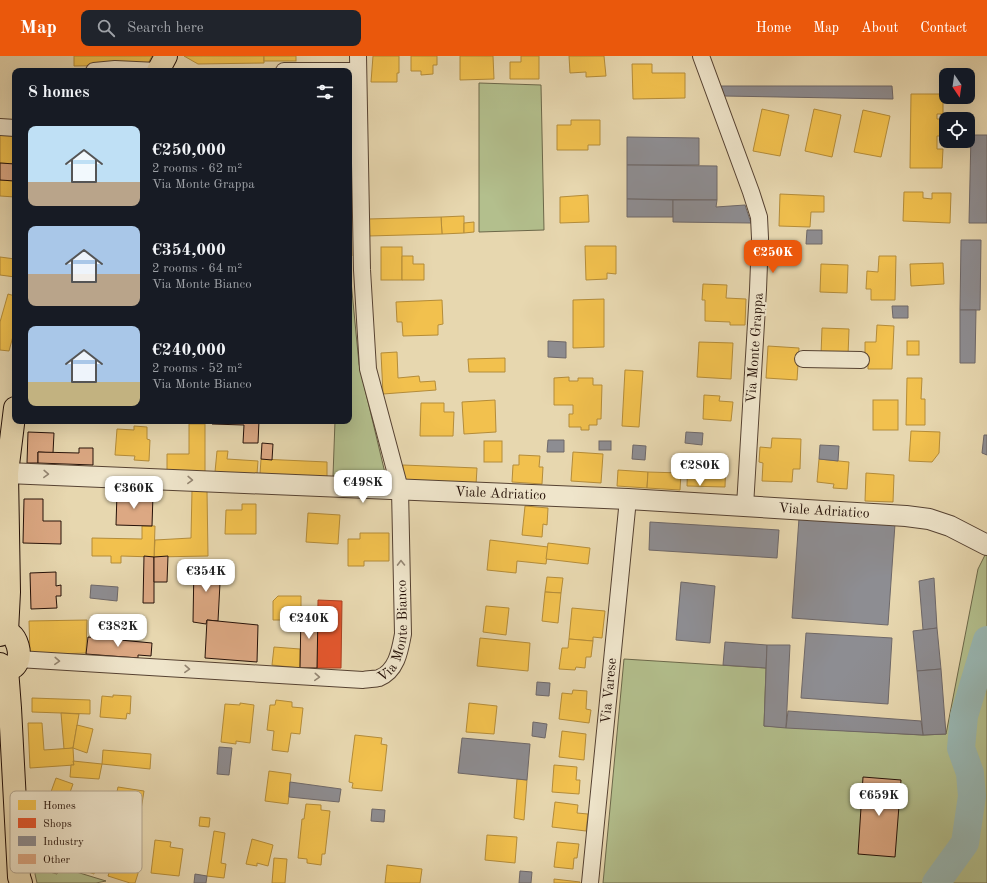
<!DOCTYPE html>
<html lang="en">
<head>
<meta charset="utf-8">
<style>
	:root { --surface:#171b24; --page:#20242c; --text:#f1f3f6; --muted:#9ea1a6; --accent:#ea580c }
	body { margin:0; font-family:"Old Standard TT",serif; background:var(--page); color:var(--text); height:100vh; display:flex; flex-direction:column; font-size:15px; white-space:nowrap }
	* { box-sizing:border-box; margin:0 }
	p { font-size:13px; color:var(--muted) }
	.icon { flex:none; width:22px; height:22px; fill:none; stroke:currentColor; stroke-width:2; stroke-linecap:round; stroke-linejoin:round }
	.map { position:relative; flex:1; overflow:hidden }
	.details { position:absolute; left:12px; top:12px; width:340px; height:356px; display:flex; flex-direction:column; background:var(--surface); border-radius:8px; box-shadow:0 4px 16px #0002 }
	.details>* { flex:none }
	.needle { width:26px; rotate:167deg }
	.buttons { position:absolute; left:939px; top:12px; display:grid; gap:8px }
	.buttons a { display:grid; place-items:center; width:36px; height:36px; border-radius:8px; background:var(--surface); box-shadow:0 4px 16px #0002; font-size:20px }
	.price { position:absolute; translate:-50% -34px; padding:0 9px; border-radius:8px; background:#fff; color:#222; font-size:13px; line-height:26px; filter:drop-shadow(0 1px 2px #0008) }
	.price::after { content:''; position:absolute; left:50%; top:24px; width:12px; height:9px; margin-left:-6px; background:inherit; clip-path:polygon(0 0,100% 0,50% 100%) }
	.price.on { background:var(--accent); color:#fff }
	ul { padding:0; list-style:none }
	li { display:flex; align-items:center; gap:12px; height:100px; padding:0 16px }
	li span { display:grid; place-items:center; flex:none; width:112px; height:80px; border-radius:8px; color:#555 }
	li>.icon { margin-inline-start:auto }
	span .icon { width:48px; height:48px; fill:#fffc; stroke-width:1 }
	li b { font-size:17px }
	h2 { display:flex; justify-content:space-between; align-items:center; height:48px; padding:0 16px; font-size:17px }
	header { display:flex; align-items:center; gap:24px; box-sizing:border-box; height:56px; padding:0 20px; background:var(--accent); color:#fff }
	header strong { font-size:19px }
	nav { display:flex; gap:22px; margin-inline-start:auto; font-size:14px }
	.search { width:280px; height:36px; background:var(--page); display:flex; align-items:center; gap:10px; box-sizing:border-box; padding:0 14px; border-radius:8px; color:var(--muted); font-size:15px }
	.map>svg:first-child { display:block }
	.green { fill:#b3bf8d; stroke:#6c684a }
	.water { fill:#99b8b4; stroke:#6b756f }
	.homes { fill:#f2c14e; stroke:#b48c39 }
	.shops { fill:#e4572e; stroke:#ab4223 }
	.industry { fill:#8d8d92; stroke:#6e6869 }
	.lines { fill:none; stroke-linecap:round; stroke-linejoin:round }
	.river { stroke:#99b8b4; stroke-width:28 }
	.building { fill:#dca883; stroke:#251108 }
	.minor-casing { stroke:#564232; stroke-width:18 }
	.tertiary-casing { stroke:#564232; stroke-width:22 }
	.primary-casing { stroke:#251108; stroke-width:24 }
	.minor { stroke:#efe5cb; stroke-width:16 }
	.tertiary { stroke:#efe5cb; stroke-width:20 }
	.primary { stroke:#e7d7af; stroke-width:22 }
	.oneway { stroke:#948673 }
	.labels { text-anchor:middle; dominant-baseline:central; stroke-width:4; stroke-linejoin:round; paint-order:stroke }
	.street-label { font-size:14px; fill:#251108; stroke:#efe5cb }
	.key { fill:#efe5cb; stroke:#b2a590; stroke-width:1 }
	.key-label { font-size:11px; fill:#251108 }
</style>
</head>
<body>
<header>
<strong>Map</strong>
<div class="search"><svg class="icon" aria-label="search" viewBox="0 0 24 24"><circle cx="10" cy="10" r="6"/><path d="M15 15l6 6"/></svg>Search here</div>
<nav><a>Home</a><a>Map</a><a>About</a><a>Contact</a></nav>
</header>
<div class="map">
<svg width="987" height="827" viewBox="0 0 987 827">
	<rect width="100%" height="100%" fill="#e7d7af"/>
	<filter id="stains"><feTurbulence type="fractalNoise" baseFrequency=".005" numOctaves="4"/><feColorMatrix values="0 0 0 0 .2 0 0 0 0 .09 0 0 0 0 .02 0 0 0 .5 -.17"/></filter>
	<radialGradient id="worn" r=".72"><stop offset=".6" stop-color="#630" stop-opacity="0"/><stop offset="1" stop-color="#630" stop-opacity=".3"/></radialGradient>
	<g class="green">
		<polygon points="479,27 541,29 544,174 479,176"/>
		<polygon points="349,224 351,225 359,308 385,417 382,424 333,420 335,365 349,365"/>
		<polygon points="987,495 987,827 603,827 624,603 766,612 764,670 923,679 946,678 978,513"/>
		<polygon points="60,811 106,825 96,827 37,827 35,818 36,814 39,813 57,818"/>
	</g>
	<polygon class="water" points="108,568 145,572 144,577 108,575"/>
	<g class="homes">
		<polygon points="74,0 152,0 147,9 74,10"/>
		<polygon points="184,0 264,0 264,7 198,8"/>
		<rect x="264" y="0" width="32" height="5"/>
		<polygon points="373,0 399,0 399,17 397,17 397,26 371,26"/>
		<polygon points="411,0 437,0 437,9 433,9 433,18 421,19 421,15 411,15"/>
		<polygon points="460,0 493,0 494,23 460,24"/>
		<polygon points="521,0 539,0 539,23 510,23 510,6 521,6"/>
		<polygon points="569,0 604,0 606,20 586,21 586,16 570,17"/>
		<polygon points="632,8 652,8 652,17 685,17 685,42 633,43"/>
		<polygon points="911,38 943,38 943,58 937,58 937,63 943,63 943,80 937,80 937,93 943,93 942,112 910,112"/>
		<polygon points="762,53 789,59 780,100 753,95"/>
		<polygon points="814,53 841,59 832,101 805,95"/>
		<polygon points="863,54 890,60 881,101 854,96"/>
		<polygon points="571,64 600,64 600,89 588,89 588,94 557,94 557,69 571,69"/>
		<polygon points="0,78 15,79 15,108 0,107"/>
		<polygon points="0,124 15,125 15,141 0,140"/>
		<polygon points="904,136 923,136 923,142 932,143 932,137 951,137 950,167 903,165"/>
		<polygon points="780,138 824,140 824,156 811,156 810,171 779,170"/>
		<polygon points="588,139 589,166 560,167 560,141"/>
		<polygon points="464,160 464,177 442,178 441,161"/>
		<polygon points="441,161 442,178 368,180 368,163"/>
		<polygon points="474,166 474,176 464,177 464,167"/>
		<polygon points="349,168 351,168 352,200 349,201"/>
		<polygon points="585,190 616,190 616,218 607,217 607,223 586,224"/>
		<rect x="381" y="191" width="21" height="33"/>
		<polygon points="402,200 413,200 413,208 424,208 424,224 402,224"/>
		<polygon points="879,200 896,200 895,244 871,244 871,233 866,233 867,215 878,216"/>
		<polygon points="0,201 15,203 15,221 0,219"/>
		<polygon points="943,207 944,228 911,230 910,208"/>
		<polygon points="821,208 848,209 847,237 820,236"/>
		<polygon points="703,228 727,229 726,242 746,243 745,269 730,269 730,266 705,265 705,244 702,244"/>
		<polygon points="8,238 15,240 15,273 9,295 0,294 0,266"/>
		<polygon points="604,243 604,291 573,292 573,244"/>
		<polygon points="442,244 443,268 438,269 438,279 403,280 402,266 397,266 396,246"/>
		<polygon points="877,269 894,270 892,313 868,313 868,302 865,302 865,286 876,286"/>
		<polygon points="822,272 849,273 848,300 821,299"/>
		<rect x="907" y="285" width="12" height="14"/>
		<polygon points="699,286 733,287 731,323 697,321"/>
		<polygon points="768,290 799,292 797,324 766,322"/>
		<polygon points="397,296 398,322 419,320 420,326 435,325 436,334 383,338 381,297"/>
		<polygon points="505,302 505,316 469,316 468,303"/>
		<polygon points="625,314 643,315 639,371 622,370"/>
		<polygon points="569,321 569,325 578,325 578,322 593,322 593,329 602,329 601,363 597,363 597,369 589,369 589,374 581,374 581,371 569,371 569,358 573,358 573,349 554,349 554,322"/>
		<polygon points="907,322 922,322 921,343 925,343 925,369 906,369"/>
		<polygon points="704,339 720,340 719,345 733,346 731,365 703,363"/>
		<polygon points="495,344 496,376 464,378 462,346"/>
		<rect x="873" y="344" width="25" height="30"/>
		<polygon points="421,347 444,347 444,356 454,356 453,380 420,380"/>
		<polygon points="189,368 205,368 205,416 167,415 167,398 189,398"/>
		<polygon points="134,370 147,371 147,383 150,384 149,405 134,404 135,400 115,399 117,373 134,374"/>
		<polygon points="911,375 940,376 939,397 932,406 909,405"/>
		<polygon points="772,382 801,383 800,413 793,413 792,426 762,425 763,407 759,406 760,391 771,392"/>
		<rect x="484" y="385" width="18" height="21"/>
		<polygon points="217,395 228,395 227,403 258,405 257,418 215,416"/>
		<polygon points="573,396 603,398 601,427 571,425"/>
		<polygon points="519,399 540,400 539,411 543,411 542,428 512,426 513,409 519,409"/>
		<polygon points="688,399 726,400 725,431 687,430"/>
		<polygon points="261,403 327,406 327,422 260,418"/>
		<polygon points="819,403 849,406 847,433 833,432 834,428 817,426"/>
		<polygon points="403,409 477,412 476,429 402,426"/>
		<polygon points="618,414 648,416 647,432 617,430"/>
		<polygon points="648,416 681,417 680,434 647,432"/>
		<polygon points="866,417 894,419 893,446 865,445"/>
		<polygon points="192,434 207,434 208,500 154,501 155,484 191,482"/>
		<polygon points="242,448 256,448 256,478 225,478 226,454 242,454"/>
		<polygon points="525,450 548,452 547,469 543,468 542,481 522,479"/>
		<polygon points="308,457 340,459 338,488 306,486"/>
		<polygon points="142,470 155,470 154,501 121,500 121,507 111,507 111,500 92,500 92,482 142,483"/>
		<polygon points="360,477 389,477 389,505 364,505 364,510 348,510 348,483 360,483"/>
		<polygon points="490,484 548,491 546,508 517,505 516,517 487,514"/>
		<polygon points="548,487 590,492 588,508 546,503"/>
		<polygon points="547,521 563,522 561,537 545,536"/>
		<polygon points="545,536 561,537 558,567 542,565"/>
		<polygon points="278,540 301,540 301,564 273,564 273,545"/>
		<polygon points="486,550 509,552 506,579 483,576"/>
		<polygon points="572,552 605,555 602,582 593,581 593,585 569,583"/>
		<polygon points="87,564 86,597 30,599 29,565"/>
		<polygon points="480,582 530,587 528,615 477,610"/>
		<polygon points="569,583 593,585 591,601 586,601 585,612 576,611 575,614 559,613 562,592 568,592"/>
		<polygon points="274,591 300,593 300,612 272,609"/>
		<polygon points="573,634 587,635 586,653 591,654 589,667 559,663 562,637 572,638"/>
		<polygon points="113,639 131,640 130,658 127,657 126,663 100,661 102,640 113,641"/>
		<polygon points="32,642 90,644 90,658 32,656"/>
		<polygon points="276,644 292,646 292,651 303,652 300,678 291,677 288,696 272,694 274,675 267,674 270,649 275,649"/>
		<polygon points="240,647 254,649 250,687 236,685 236,688 221,686 225,648 240,649"/>
		<polygon points="469,647 497,650 494,678 466,676"/>
		<polygon points="61,657 79,658 73,692 64,693"/>
		<polygon points="28,667 42,667 44,694 73,692 74,709 30,712"/>
		<polygon points="77,669 93,673 87,697 73,692"/>
		<polygon points="562,675 586,678 584,704 559,701"/>
		<polygon points="355,679 382,682 381,688 387,689 382,735 352,732 353,727 349,726"/>
		<polygon points="103,694 151,698 150,713 102,708"/>
		<polygon points="73,705 102,708 99,723 70,721 71,709 74,709"/>
		<polygon points="554,709 577,711 576,724 580,724 579,738 552,736"/>
		<polygon points="269,715 291,718 288,748 265,745"/>
		<polygon points="56,722 73,728 60,764 43,758"/>
		<polygon points="517,723 527,724 524,764 514,762"/>
		<polygon points="118,731 144,735 140,760 117,756 119,746 115,745"/>
		<polygon points="555,746 578,749 577,757 588,758 586,775 552,771"/>
		<polygon points="306,748 321,749 321,754 330,755 325,798 322,798 321,809 307,807 307,803 298,802 302,763 304,763"/>
		<polygon points="65,752 80,757 68,792 90,799 93,789 102,792 94,818 57,805 59,800 49,797"/>
		<polygon points="200,761 210,762 209,771 199,770"/>
		<polygon points="214,775 225,777 221,807 226,808 224,822 207,820"/>
		<polygon points="487,779 517,781 515,807 485,804"/>
		<polygon points="252,783 273,789 268,810 257,807 257,810 246,808"/>
		<polygon points="155,784 171,786 170,791 183,793 179,820 151,817"/>
		<polygon points="557,786 579,788 577,802 574,802 573,813 554,811"/>
		<polygon points="116,795 139,803 137,810 140,811 135,827 130,827 108,820"/>
		<polygon points="274,802 287,803 285,827 272,827"/>
		<polygon points="387,809 422,813 420,827 385,827"/>
		<polygon points="554,823 580,826 580,827 554,827"/>
	</g>
	<polygon class="shops" points="318,544 342,545 341,612 317,612"/>
	<g class="industry">
		<polygon points="721,30 892,30 893,43 724,40"/>
		<polygon points="971,79 987,79 987,167 969,167"/>
		<polygon points="627,81 699,82 699,109 627,109"/>
		<polygon points="627,109 717,110 717,144 627,143"/>
		<polygon points="627,143 673,144 673,161 627,161"/>
		<polygon points="673,144 717,144 716,151 745,149 751,167 673,166"/>
		<polygon points="807,174 822,174 822,188 806,188"/>
		<polygon points="961,184 981,184 980,254 960,254"/>
		<polygon points="892,250 908,250 908,262 893,262"/>
		<polygon points="960,254 976,254 975,307 960,307"/>
		<polygon points="548,285 566,286 566,302 548,301"/>
		<polygon points="686,376 703,377 702,389 685,387"/>
		<polygon points="984,379 987,379 987,399 982,397"/>
		<polygon points="548,384 564,384 564,396 547,396"/>
		<rect x="599" y="385" width="12" height="9"/>
		<polygon points="633,389 646,390 645,404 632,403"/>
		<polygon points="820,389 839,390 838,405 819,403"/>
		<polygon points="799,462 895,468 888,569 792,562"/>
		<polygon points="650,466 779,474 777,502 649,494"/>
		<polygon points="934,522 937,572 923,574 919,525"/>
		<polygon points="681,526 715,530 710,587 676,584"/>
		<polygon points="91,529 118,531 117,545 90,542"/>
		<polygon points="937,572 941,613 917,615 913,575"/>
		<polygon points="806,577 892,582 888,648 801,642"/>
		<polygon points="725,586 767,589 766,612 723,609"/>
		<polygon points="767,589 790,589 786,672 764,670"/>
		<polygon points="941,613 946,678 923,679 917,615"/>
		<polygon points="537,626 550,627 549,640 536,639"/>
		<polygon points="788,655 921,665 923,679 786,672"/>
		<polygon points="533,666 547,668 545,682 532,680"/>
		<polygon points="462,682 530,688 527,724 458,717"/>
		<polygon points="219,691 232,692 229,719 217,718"/>
		<polygon points="290,726 341,733 339,746 289,741"/>
		<polygon points="372,753 385,754 384,766 371,765"/>
		<polygon points="520,815 532,816 531,827 519,827"/>
		<polygon points="195,818 207,820 206,827 194,827"/>
	</g>
	<g class="lines">
		<polyline class="river" points="936,827 965,787 972,740 970,717 961,692 964,660 987,584"/>
	</g>
	<g class="building">
		<polygon points="0,107 15,108 15,125 0,124"/>
		<polygon points="212,365 259,365 258,387 243,387 244,369 212,368"/>
		<polygon points="28,376 54,377 53,397 38,396 38,407 27,407"/>
		<polygon points="262,387 273,388 272,404 261,403"/>
		<polygon points="79,392 93,392 93,409 38,407 38,396 79,397"/>
		<polygon points="117,437 153,439 152,470 116,469"/>
		<polygon points="24,443 43,443 43,465 61,465 61,488 23,487"/>
		<polygon points="144,500 154,501 154,547 143,547"/>
		<polygon points="168,500 167,526 154,526 154,501"/>
		<polygon points="194,508 221,508 218,565 207,564 206,568 193,566"/>
		<polygon points="56,516 56,530 61,529 61,540 56,540 57,552 31,553 30,517"/>
		<polygon points="301,557 318,557 317,612 300,612"/>
		<polygon points="207,564 258,569 257,606 205,602"/>
		<polygon points="88,581 152,587 151,600 138,599 138,602 86,598"/>
		<polygon points="863,721 901,724 895,801 858,798"/>
	</g>
	<g class="lines">
		<defs>
			<g id="minor">
				<polyline points="701,0 751,136 759,161 760,182 758,234 745,450"/>
				<polyline points="94,15 115,13 157,15"/>
				<polyline points="284,15 358,15"/>
				<polyline points="0,71 15,72"/>
				<polyline points="803,303 861,304"/>
				<path id="s1" d="M18,603l345,21c5,-1 12,-1 16,-2 18,-7 21,-28 24,-44l-3,-145 -32,-120 -6,-99 -4,-214"/>
				<path id="s2" d="M590,827l38,-384"/>
			</g>
			<g id="tertiary">
				<path id="s3" d="M7,417l621,26 278,17 23,3 21,7 37,19"/>
			</g>
			<g id="primary">
				<polyline points="158,15 166,0"/>
				<polyline points="7,576 9,536 7,417 15,352"/>
				<path d="M0,579c15,-14 30,32 7,34l-7,-5"/>
				<polyline points="7,613 10,652 19,821 21,827"/>
			</g>
		</defs>
		<use href="#minor" class="minor-casing"/>
		<use href="#tertiary" class="tertiary-casing"/>
		<use href="#primary" class="primary-casing"/>
		<use href="#minor" class="minor"/>
		<use href="#tertiary" class="tertiary"/>
		<use href="#primary" class="primary"/>
	</g>
	<defs><path id="oneway-chevron" d="M-2-3.5L2.5 0L-2 3.5" fill="none" stroke-width="1.6" stroke-linecap="round" stroke-linejoin="round"/></defs>
	<g class="oneway">
		<use href="#oneway-chevron" transform="translate(46 418) rotate(2)"/>
		<use href="#oneway-chevron" transform="translate(190 424) rotate(2)"/>
		<use href="#oneway-chevron" transform="translate(401 507) rotate(-91)"/>
		<use href="#oneway-chevron" transform="translate(57 605) rotate(3)"/>
		<use href="#oneway-chevron" transform="translate(187 613) rotate(3)"/>
		<use href="#oneway-chevron" transform="translate(317 621) rotate(4)"/>
	</g>
	<g class="labels">
		<g class="street-label">
			<text transform="translate(755 292) rotate(-86)">Via Monte Grappa</text>
			<text stroke="none"><textPath href="#s3" startOffset="494">Viale Adriatico</textPath></text>
			<text stroke="none"><textPath href="#s3" startOffset="818">Viale Adriatico</textPath></text>
			<text stroke="none"><textPath href="#s1" startOffset="415">Via Monte Bianco</textPath></text>
			<text stroke="none"><textPath href="#s2" startOffset="193">Via Varese</textPath></text>
		</g>
	</g>
	<rect x="10" y="735" width="132" height="82" rx="6" class="key"/>
	<rect x="18" y="744" width="18" height="10" fill="#f2c14e"/>
	<rect x="18" y="762" width="18" height="10" fill="#e4572e"/>
	<rect x="18" y="780" width="18" height="10" fill="#8d8d92"/>
	<rect x="18" y="798" width="18" height="10" fill="#dca883"/>
	<g class="key-label">
		<text x="43" y="753">Homes</text>
		<text x="43" y="771">Shops</text>
		<text x="43" y="789">Industry</text>
		<text x="43" y="807">Other</text>
	</g>
	<rect width="100%" height="100%" filter="url(#stains)"/>
	<rect width="100%" height="100%" fill="url(#worn)"/>
</svg>
<div class="buttons">
<a><svg class="needle" viewBox="-14 -14 28 28"><path d="M0-13l5 13h-10z" fill="#e53935"/><path d="M0 13l5-13h-10z" fill="#9ea1a6"/></svg></a>
<a><svg class="icon" aria-label="locate" viewBox="0 0 24 24"><circle cx="12" cy="12" r="6"/><path d="M12 2v4M12 18v4M2 12h4M18 12h4"/></svg></a>
</div>
<b class="price on" style="left:773px;top:218px">€250K</b>
<b class="price" style="left:700px;top:431px">€280K</b>
<b class="price" style="left:363px;top:448px">€498K</b>
<b class="price" style="left:134px;top:454px">€360K</b>
<b class="price" style="left:206px;top:537px">€354K</b>
<b class="price" style="left:309px;top:584px">€240K</b>
<b class="price" style="left:118px;top:592px">€382K</b>
<b class="price" style="left:879px;top:761px">€659K</b>
<section class="details">
<h2>8 homes<svg class="icon" aria-label="filters" viewBox="0 0 24 24"><path d="M4 7h16M4 17h16"/><circle cx="9" cy="7" r="2"/><circle cx="15" cy="17" r="2"/></svg></h2>
<ul>
<li><span style="background:linear-gradient(#bfe0f5 70%,#b9a48a 0)"><svg class="icon" aria-label="home" viewBox="0 0 24 24"><path d="M3 11l9-7 9 7M6 9v11h12V9"/></svg></span><div><b>€250,000</b><p>2 rooms · 62 m²</p><p>Via Monte Grappa</p></div></li>
<li><span style="background:linear-gradient(#a9c7e8 60%,#b9a48a 0)"><svg class="icon" aria-label="home" viewBox="0 0 24 24"><path d="M3 11l9-7 9 7M6 9v11h12V9"/></svg></span><div><b>€354,000</b><p>2 rooms · 64 m²</p><p>Via Monte Bianco</p></div></li>
<li><span style="background:linear-gradient(#a9c7e8 70%,#c2b280 0)"><svg class="icon" aria-label="home" viewBox="0 0 24 24"><path d="M3 11l9-7 9 7M6 9v11h12V9"/></svg></span><div><b>€240,000</b><p>2 rooms · 52 m²</p><p>Via Monte Bianco</p></div></li>
</ul>
</section>
</div>
</body>
</html>
